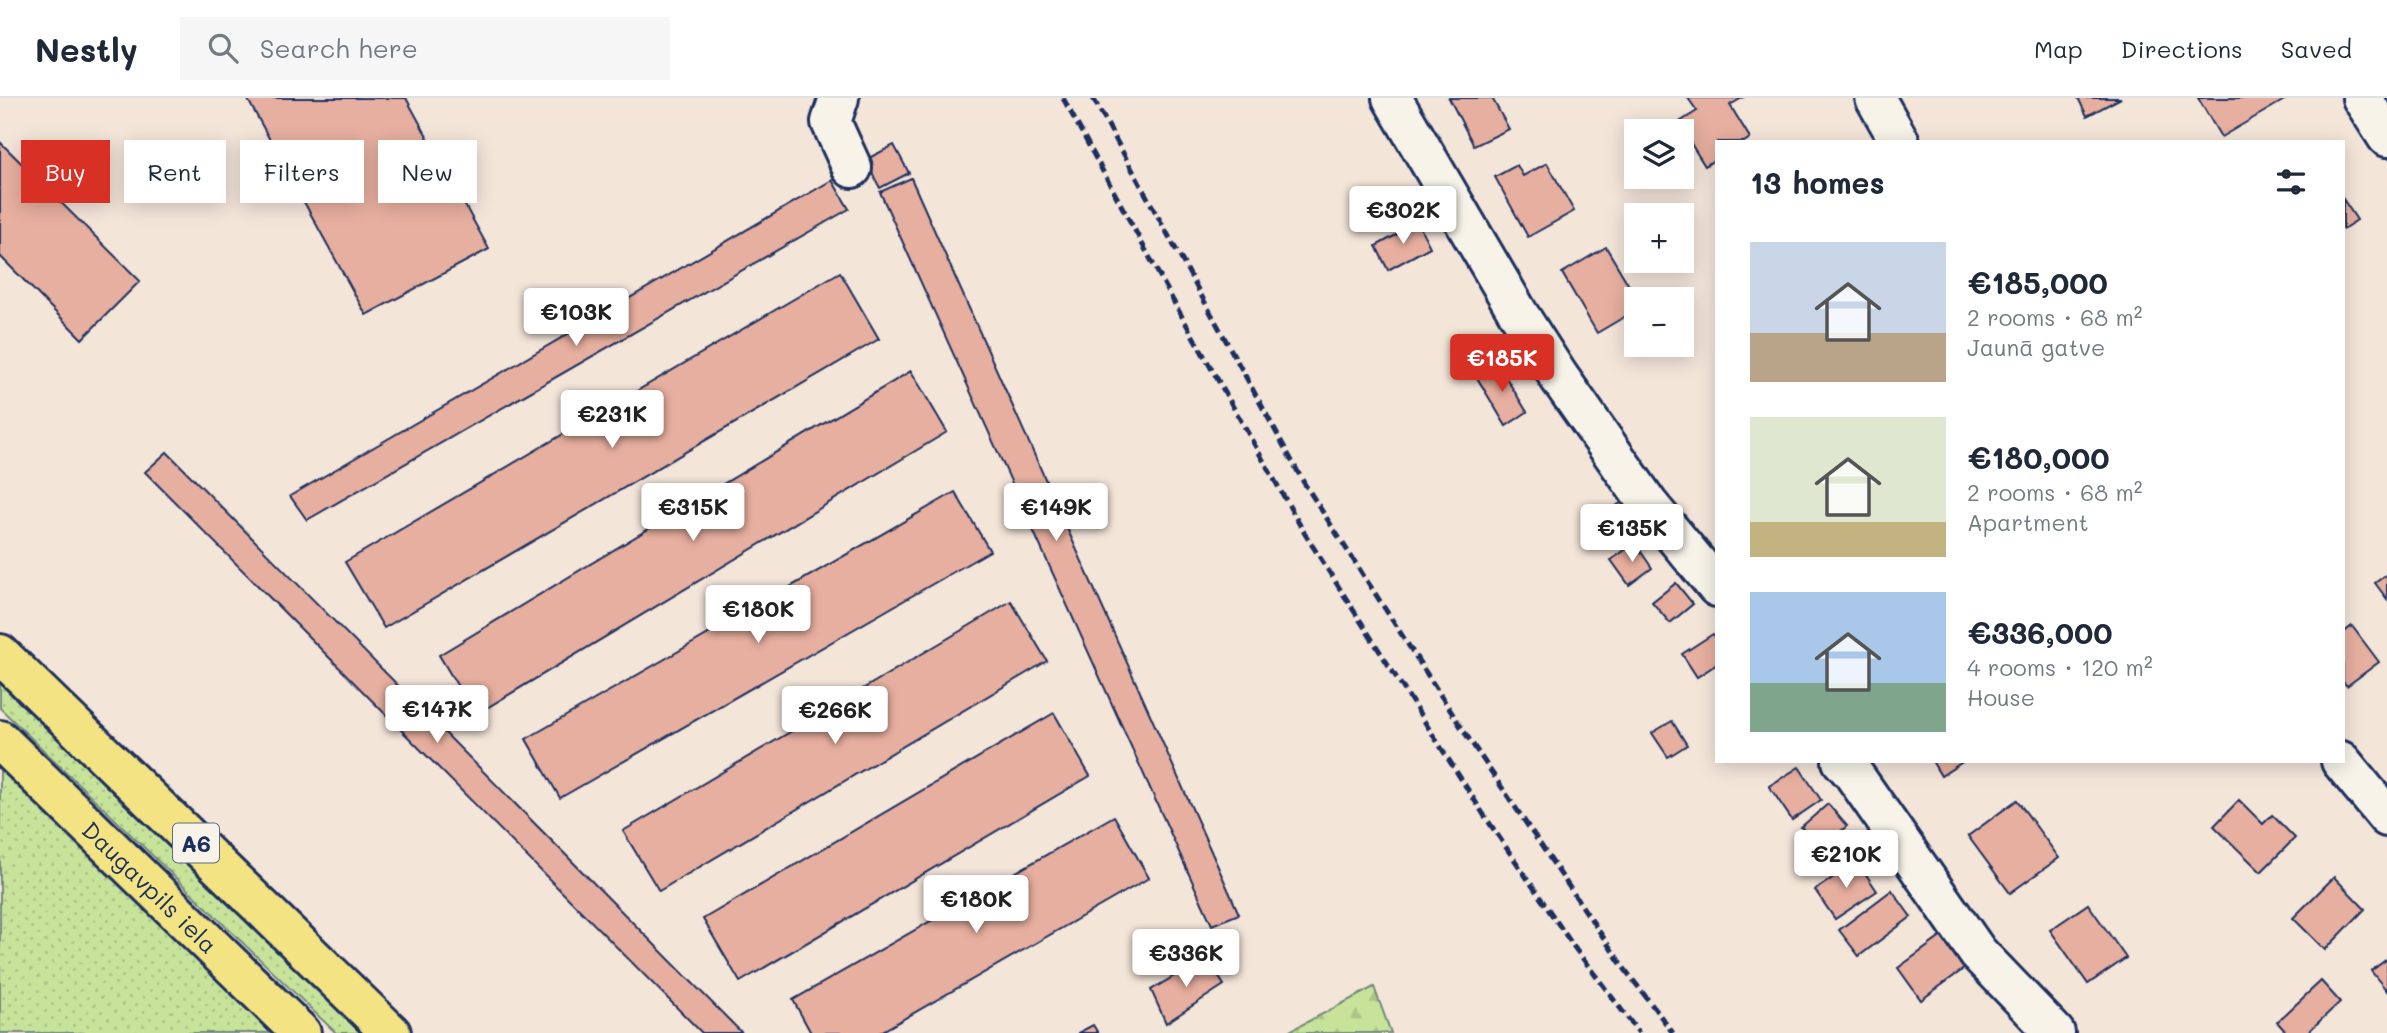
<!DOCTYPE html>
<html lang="en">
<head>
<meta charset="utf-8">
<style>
	:root { --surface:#fff; --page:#f6f6f7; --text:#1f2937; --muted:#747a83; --line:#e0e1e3; --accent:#d93025 }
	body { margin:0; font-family:Mali,sans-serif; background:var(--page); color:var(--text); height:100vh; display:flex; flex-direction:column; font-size:26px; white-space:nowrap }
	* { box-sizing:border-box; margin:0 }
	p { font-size:23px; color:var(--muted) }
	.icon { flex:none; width:38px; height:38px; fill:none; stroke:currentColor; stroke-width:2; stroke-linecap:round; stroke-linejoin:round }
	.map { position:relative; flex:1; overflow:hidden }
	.details { position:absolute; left:1715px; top:42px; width:630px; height:623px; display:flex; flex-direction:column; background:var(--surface); border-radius:0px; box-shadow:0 4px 18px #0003 }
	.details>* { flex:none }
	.top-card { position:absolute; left:21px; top:42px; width:665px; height:63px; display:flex; gap:14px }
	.controls { position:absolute; left:1624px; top:21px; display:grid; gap:14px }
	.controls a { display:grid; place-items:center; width:70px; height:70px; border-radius:0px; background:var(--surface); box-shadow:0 4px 18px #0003; font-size:35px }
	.price { position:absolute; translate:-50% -60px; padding:0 16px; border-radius:7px; background:#fff; color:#222; font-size:23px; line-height:46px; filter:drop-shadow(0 2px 4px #0008) }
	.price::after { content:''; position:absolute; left:50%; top:42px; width:21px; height:16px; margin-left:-10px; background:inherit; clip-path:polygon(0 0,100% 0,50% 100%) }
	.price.on { background:var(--accent); color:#fff }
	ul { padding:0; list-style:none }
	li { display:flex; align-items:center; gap:21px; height:175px; padding:0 35px }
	li span { display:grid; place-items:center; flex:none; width:196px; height:140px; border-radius:0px; color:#555 }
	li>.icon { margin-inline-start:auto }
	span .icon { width:84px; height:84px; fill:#fffc; stroke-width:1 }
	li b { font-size:30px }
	h2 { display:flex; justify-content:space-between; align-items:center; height:84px; padding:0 35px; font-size:30px }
	.tag { padding:0 24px; border-radius:0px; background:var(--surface); box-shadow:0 4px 18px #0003; font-size:24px; line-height:63px }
	.tag.on { background:var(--accent); color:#fff }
	header { display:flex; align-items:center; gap:42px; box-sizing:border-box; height:98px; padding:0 35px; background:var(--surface); border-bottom:2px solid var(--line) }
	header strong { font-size:33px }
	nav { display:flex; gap:38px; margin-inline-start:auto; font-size:24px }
	.search { width:490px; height:63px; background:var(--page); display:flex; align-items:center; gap:18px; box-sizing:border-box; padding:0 24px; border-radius:0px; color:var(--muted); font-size:26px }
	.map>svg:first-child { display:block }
	.grass { fill:url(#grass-dots); stroke:#71897c; stroke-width:2 }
	.forest { fill:url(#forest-firs); stroke:#71897c; stroke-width:2 }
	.building { fill:#e7af9f; stroke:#1b2f5e; stroke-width:2 }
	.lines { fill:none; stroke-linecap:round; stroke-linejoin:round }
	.minor-casing { stroke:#1b2f5e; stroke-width:44 }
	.trunk-casing { stroke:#1b2f5e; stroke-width:44 }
	.minor { stroke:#f7f3e8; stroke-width:38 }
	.trunk { stroke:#f4e382; stroke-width:38 }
	.rail { stroke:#1b2f5e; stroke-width:5; stroke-dasharray:10 5; stroke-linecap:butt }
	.labels { text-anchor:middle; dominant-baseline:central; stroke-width:5; stroke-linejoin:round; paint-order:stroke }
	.shield { fill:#f7f3e8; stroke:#5d6a87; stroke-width:2 }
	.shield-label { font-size:23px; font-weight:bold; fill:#1b2f5e }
	.street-label { font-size:24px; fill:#1b2f5e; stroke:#f7f3e8 }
</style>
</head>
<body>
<header>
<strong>Nestly</strong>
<div class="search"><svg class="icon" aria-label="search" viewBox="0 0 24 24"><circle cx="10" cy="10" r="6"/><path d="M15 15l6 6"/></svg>Search here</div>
<nav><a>Map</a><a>Directions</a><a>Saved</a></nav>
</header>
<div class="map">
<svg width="2387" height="935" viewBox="0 0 2387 935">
	<defs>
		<pattern id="grass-dots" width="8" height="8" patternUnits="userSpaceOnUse" patternTransform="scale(1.75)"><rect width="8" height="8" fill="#c7e39a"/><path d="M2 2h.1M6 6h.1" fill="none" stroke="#aac387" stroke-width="1.8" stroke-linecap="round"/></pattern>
		<pattern id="forest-firs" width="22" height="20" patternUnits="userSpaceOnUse" patternTransform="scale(1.75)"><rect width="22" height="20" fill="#c7e39a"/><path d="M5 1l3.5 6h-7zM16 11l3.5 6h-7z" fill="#aac387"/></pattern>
	</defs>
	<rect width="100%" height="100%" fill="#f4e5d9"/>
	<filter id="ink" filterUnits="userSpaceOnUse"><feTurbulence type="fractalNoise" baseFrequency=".0143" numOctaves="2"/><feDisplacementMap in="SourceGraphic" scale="14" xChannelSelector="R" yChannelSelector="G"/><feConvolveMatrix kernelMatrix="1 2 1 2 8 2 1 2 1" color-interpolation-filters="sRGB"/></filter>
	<g filter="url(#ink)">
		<g class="grass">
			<polygon points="0,585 361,935 336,935 0,610"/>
			<polygon points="0,667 269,931 273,935 0,935"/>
		</g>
		<polygon class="forest" points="1374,889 1391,935 1286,935"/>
		<g class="building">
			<polygon points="247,0 406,0 489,151 366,217"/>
			<polygon points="1449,0 1492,0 1509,31 1474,48"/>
			<polygon points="1688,0 1742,0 1730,7 1750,40 1744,44 1717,44 1717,60 1705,68 1678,25 1697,13"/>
			<polygon points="2078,0 2121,0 2087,18"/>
			<polygon points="2198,0 2286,0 2286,1 2221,39"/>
			<polygon points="0,44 140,183 82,241 0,158"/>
			<polygon points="894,47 909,75 880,90 865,62"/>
			<polygon points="1547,65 1574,113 1528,139 1495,79 1517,67 1523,78"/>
			<polygon points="911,80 1239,816 1212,827 880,94"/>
			<polygon points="832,82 849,111 307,422 290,398"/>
			<polygon points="2343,101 2357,122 2343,131"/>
			<polygon points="1418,125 1430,149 1388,172 1376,148"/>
			<polygon points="1606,149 1637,201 1636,212 1597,235 1562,175"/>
			<polygon points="840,174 879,241 384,530 345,464"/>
			<polygon points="1497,265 1527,314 1506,328 1476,278"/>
			<polygon points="911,273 947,334 475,617 439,557"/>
			<polygon points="167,354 742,935 702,935 145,374"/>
			<polygon points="955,394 990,453 560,700 526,641"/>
			<polygon points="1622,404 1636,424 1605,446 1591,426"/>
			<polygon points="1635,445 1652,470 1629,487 1611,462"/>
			<polygon points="2387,476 2387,501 2375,485"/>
			<polygon points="1676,485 1693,506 1670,525 1652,504"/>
			<polygon points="1011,503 1047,563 659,793 623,733"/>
			<polygon points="2352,528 2379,564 2347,588 2343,584 2343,535"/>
			<polygon points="1713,536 1717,541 1717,566 1697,579 1682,556"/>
			<polygon points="1054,615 1090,678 740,884 703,821"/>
			<polygon points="1672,623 1687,647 1668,659 1652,635"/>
			<polygon points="1932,663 1964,663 1941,678"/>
			<polygon points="1799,669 1821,702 1792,722 1769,688"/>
			<polygon points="2017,702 2059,760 2010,795 1968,738"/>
			<polygon points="2239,702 2263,726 2272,717 2295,740 2261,774 2214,728"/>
			<polygon points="1828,706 1847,728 1820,751 1801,729"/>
			<polygon points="1114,718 1149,780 879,935 811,935 793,902"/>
			<polygon points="1857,763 1877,793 1835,821 1815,792"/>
			<polygon points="2334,779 2365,811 2325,852 2293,820"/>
			<polygon points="1892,792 1911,819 1859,858 1839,832"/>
			<polygon points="2088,806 2126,860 2088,886 2050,832"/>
			<polygon points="1942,838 1965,870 1921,902 1898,870"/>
			<polygon points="1206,859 1224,887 1166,925 1151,892"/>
			<polygon points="2387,861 2387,893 2371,873"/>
			<polygon points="2321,883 2340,904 2307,935 2287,935 2277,924"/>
			<polygon points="1093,927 1098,935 1078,935"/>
		</g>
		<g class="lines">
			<defs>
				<g id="minor">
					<polyline points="839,0 831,24 852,70"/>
					<polyline points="1392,0 1518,215 1559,279 1648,406 1717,489"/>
					<polyline points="1875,0 1900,44"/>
					<polyline points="2362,0 2387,39"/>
					<polyline points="1842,663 1852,674 1978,855 2055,935"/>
					<polyline points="2341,663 2387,719"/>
				</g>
				<g id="trunk">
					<polyline points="0,556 391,935"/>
					<path id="s1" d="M0,642l301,293"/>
				</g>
			</defs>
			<use href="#minor" class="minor-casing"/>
			<use href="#trunk" class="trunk-casing"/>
			<use href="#minor" class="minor"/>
			<use href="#trunk" class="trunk"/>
			<g class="rail">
				<polyline points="1063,0 1176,208 1305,436 1484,717 1574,849 1639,935"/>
				<polyline points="1093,0 1304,385 1463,632 1624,870 1673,935"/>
			</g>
		</g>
	</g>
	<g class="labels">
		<rect class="shield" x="173" y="725.5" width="46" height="39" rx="5"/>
		<g class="shield-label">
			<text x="196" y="745">A6</text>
		</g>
		<g class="street-label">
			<text stroke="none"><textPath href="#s1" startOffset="210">Daugavpils iela</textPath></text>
		</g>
	</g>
</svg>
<div class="controls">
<a><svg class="icon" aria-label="layers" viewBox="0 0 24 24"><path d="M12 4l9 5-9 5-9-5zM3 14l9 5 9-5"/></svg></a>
<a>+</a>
<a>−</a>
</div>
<b class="price" style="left:1403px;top:148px">€302K</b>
<b class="price" style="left:576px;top:250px">€103K</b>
<b class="price on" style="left:1502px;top:296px">€185K</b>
<b class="price" style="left:612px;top:352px">€231K</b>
<b class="price" style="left:693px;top:445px">€315K</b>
<b class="price" style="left:1056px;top:445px">€149K</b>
<b class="price" style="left:1632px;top:466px">€135K</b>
<b class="price" style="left:758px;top:547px">€180K</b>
<b class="price" style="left:437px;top:647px">€147K</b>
<b class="price" style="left:835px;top:648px">€266K</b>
<b class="price" style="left:1846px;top:792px">€210K</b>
<b class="price" style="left:976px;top:837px">€180K</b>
<b class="price" style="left:1186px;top:891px">€336K</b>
<div class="top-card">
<a class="tag on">Buy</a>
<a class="tag">Rent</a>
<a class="tag">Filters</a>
<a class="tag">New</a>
</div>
<section class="details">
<h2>13 homes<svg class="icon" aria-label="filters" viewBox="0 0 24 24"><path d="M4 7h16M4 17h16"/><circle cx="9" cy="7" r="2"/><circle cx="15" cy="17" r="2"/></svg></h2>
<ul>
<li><span style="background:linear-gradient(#c9d6e8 65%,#b9a48a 0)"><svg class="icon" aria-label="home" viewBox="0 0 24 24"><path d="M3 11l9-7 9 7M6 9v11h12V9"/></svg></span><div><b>€185,000</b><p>2 rooms · 68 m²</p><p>Jaunā gatve</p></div></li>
<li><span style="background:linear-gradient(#dfe7d0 75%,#c2b280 0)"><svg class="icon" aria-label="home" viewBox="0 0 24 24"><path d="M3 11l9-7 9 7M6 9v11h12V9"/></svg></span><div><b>€180,000</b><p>2 rooms · 68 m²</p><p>Apartment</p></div></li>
<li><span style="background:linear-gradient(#a9c7e8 65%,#7fa58c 0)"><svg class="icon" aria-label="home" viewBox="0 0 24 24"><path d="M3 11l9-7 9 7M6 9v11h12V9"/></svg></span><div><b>€336,000</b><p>4 rooms · 120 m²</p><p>House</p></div></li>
</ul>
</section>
</div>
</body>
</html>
